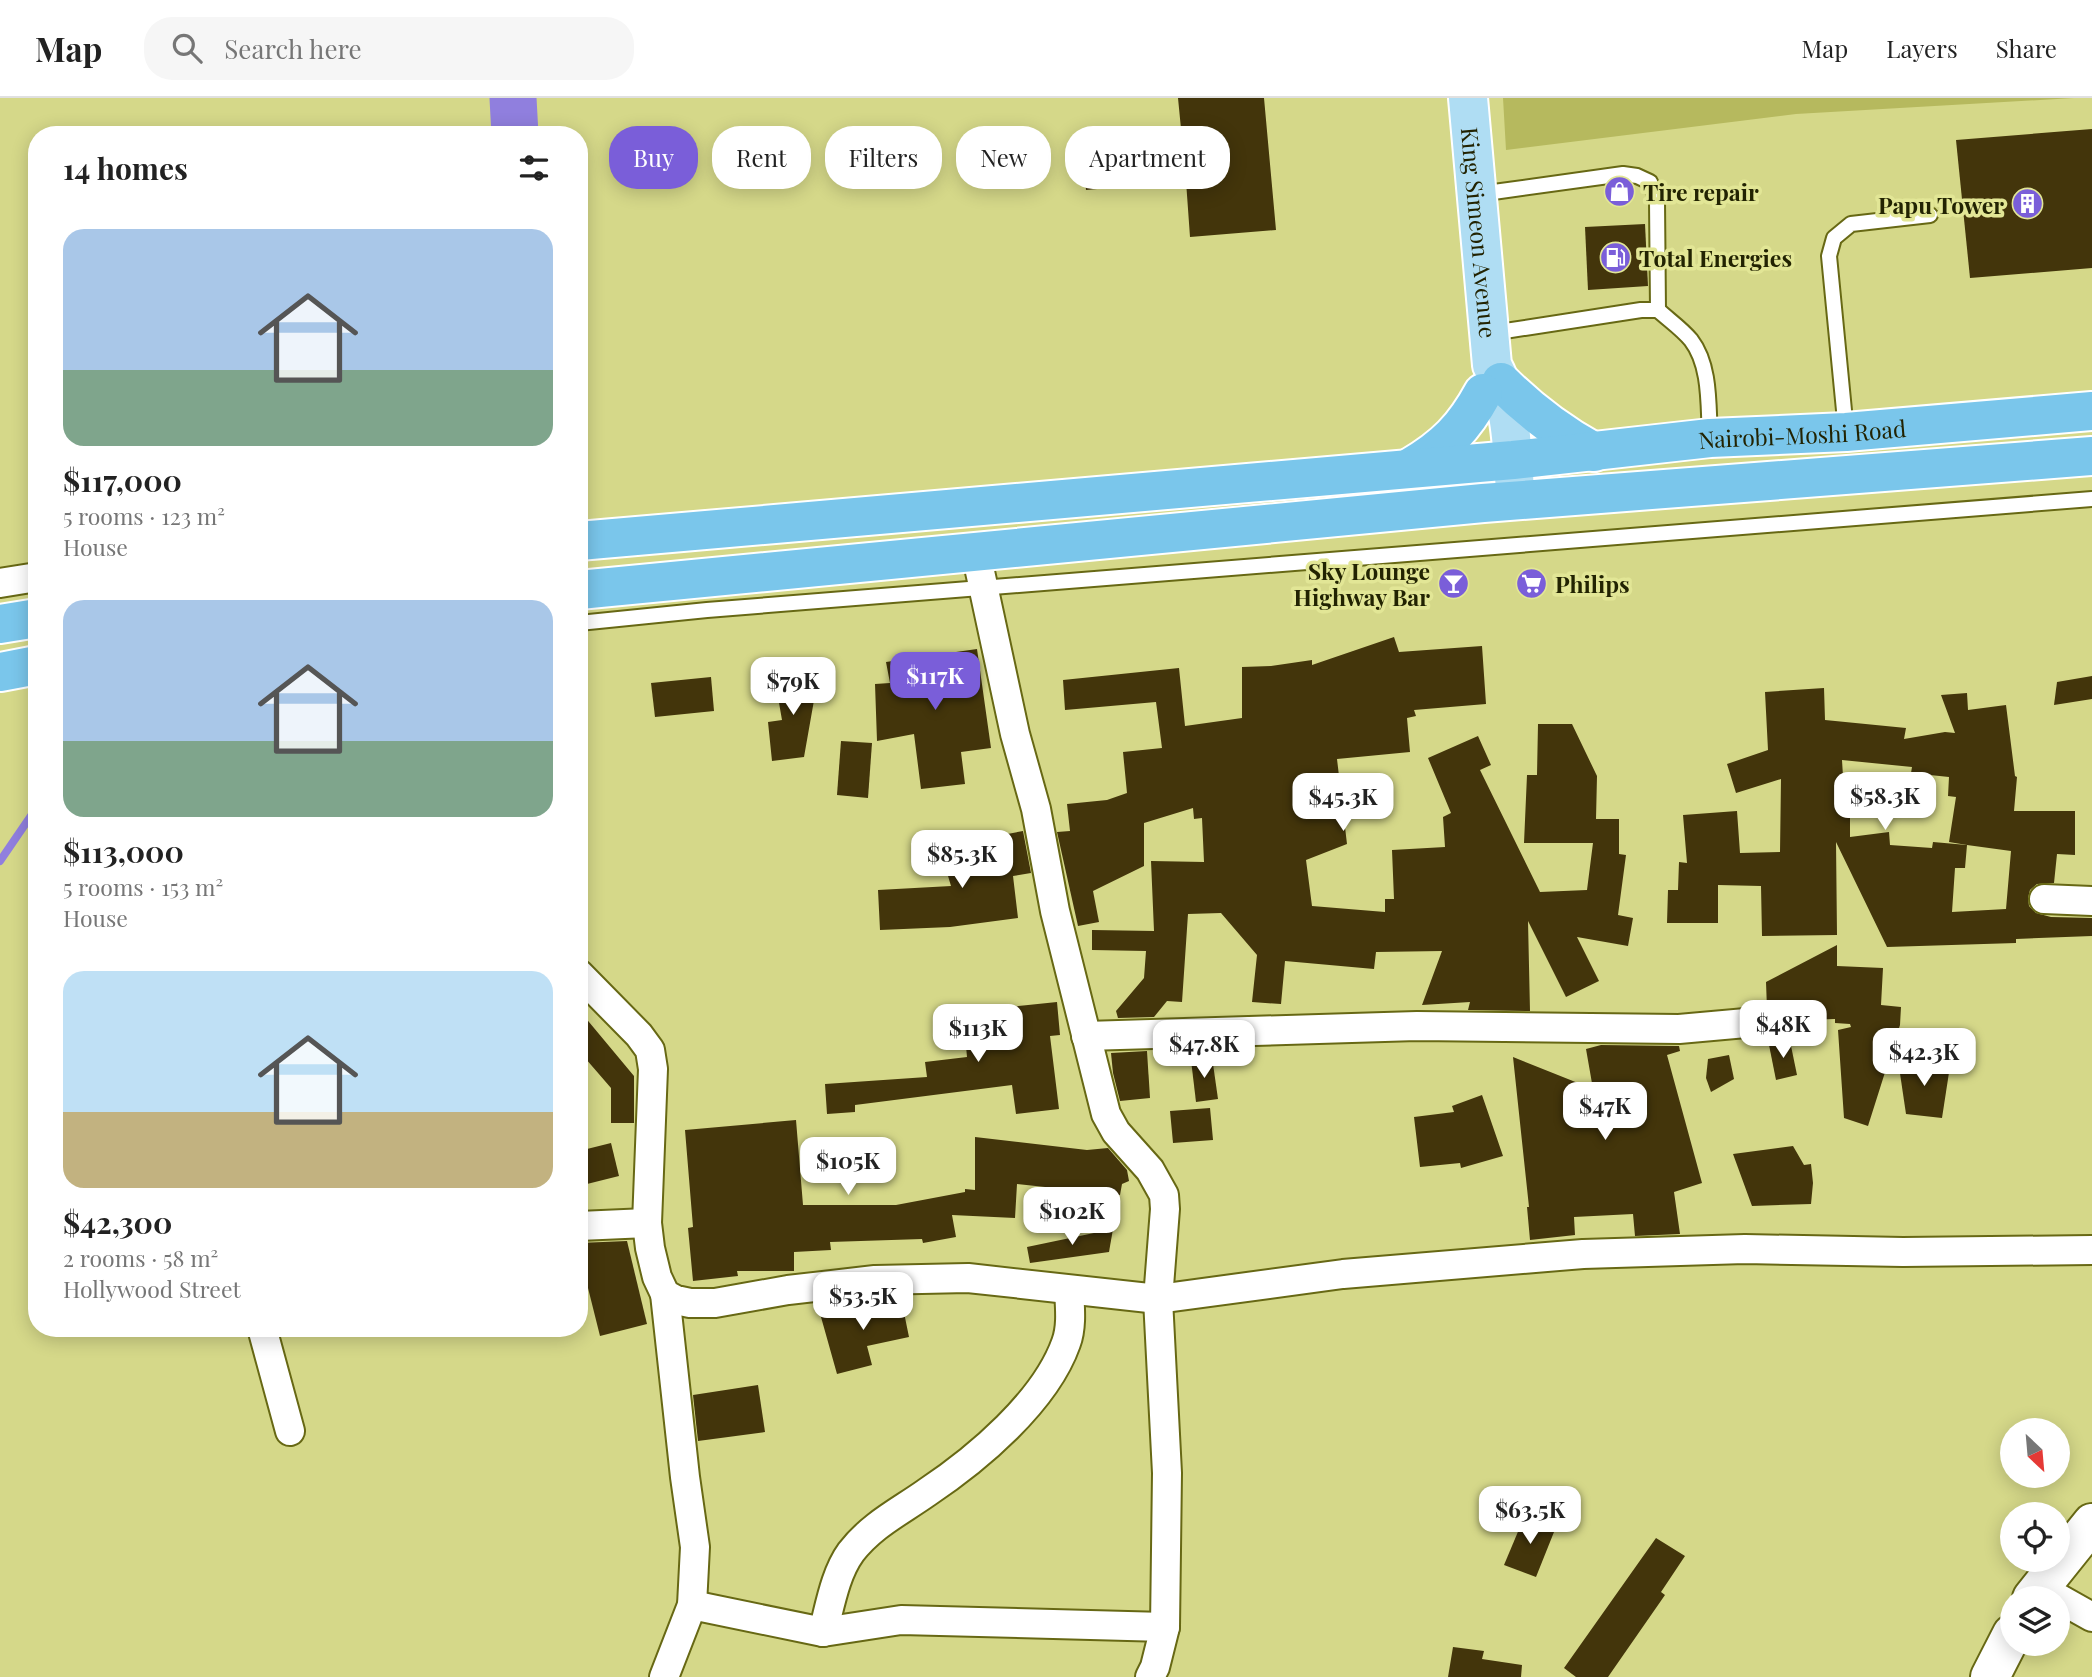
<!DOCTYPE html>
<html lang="en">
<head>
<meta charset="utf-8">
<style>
	:root { --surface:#fff; --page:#f6f6f6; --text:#222; --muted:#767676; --line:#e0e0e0; --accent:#7a5ed9 }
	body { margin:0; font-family:"Playfair Display",serif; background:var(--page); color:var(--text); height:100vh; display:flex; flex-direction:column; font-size:26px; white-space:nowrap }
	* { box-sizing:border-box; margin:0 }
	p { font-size:23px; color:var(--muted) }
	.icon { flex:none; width:38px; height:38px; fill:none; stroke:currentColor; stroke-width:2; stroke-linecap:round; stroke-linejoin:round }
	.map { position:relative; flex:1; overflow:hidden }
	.details { position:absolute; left:28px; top:28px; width:560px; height:1211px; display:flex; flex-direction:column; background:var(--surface); border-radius:28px; box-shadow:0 4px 18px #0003 }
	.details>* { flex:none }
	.guide { position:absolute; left:609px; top:28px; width:665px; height:63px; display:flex; gap:14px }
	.needle { width:46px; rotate:154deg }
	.controls { position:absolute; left:2000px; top:1320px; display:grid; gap:14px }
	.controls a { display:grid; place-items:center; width:70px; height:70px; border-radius:50%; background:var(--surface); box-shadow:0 4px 18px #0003; font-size:35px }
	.price { position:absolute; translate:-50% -60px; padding:0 16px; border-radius:14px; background:#fff; color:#222; font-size:23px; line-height:46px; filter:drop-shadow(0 2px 4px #0008) }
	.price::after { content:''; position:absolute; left:50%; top:42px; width:21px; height:16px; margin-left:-10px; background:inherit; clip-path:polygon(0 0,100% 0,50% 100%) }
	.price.active { background:var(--accent); color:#fff }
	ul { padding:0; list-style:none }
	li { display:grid; align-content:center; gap:14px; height:371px; padding:0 35px }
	li span { display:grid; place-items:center; height:217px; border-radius:21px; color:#555 }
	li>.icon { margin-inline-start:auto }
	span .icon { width:126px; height:126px; fill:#fffc; stroke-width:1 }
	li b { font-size:30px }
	h2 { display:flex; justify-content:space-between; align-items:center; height:84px; padding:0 35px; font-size:30px }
	.chip { padding:0 24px; border-radius:28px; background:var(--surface); box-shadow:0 4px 18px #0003; font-size:24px; line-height:63px }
	.chip.active { background:var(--accent); color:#fff }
	header { display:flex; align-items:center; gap:42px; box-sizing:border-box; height:98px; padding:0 35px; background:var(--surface); border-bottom:2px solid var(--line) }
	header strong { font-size:33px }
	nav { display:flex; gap:38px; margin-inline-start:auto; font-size:24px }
	.search { width:490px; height:63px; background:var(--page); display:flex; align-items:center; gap:18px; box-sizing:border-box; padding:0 24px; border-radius:28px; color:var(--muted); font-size:26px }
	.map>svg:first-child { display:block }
	.green { fill:#b6b95e }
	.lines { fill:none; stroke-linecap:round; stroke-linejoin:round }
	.stream { stroke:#907fde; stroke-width:8 }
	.river { stroke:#907fde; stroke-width:47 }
	.building { fill:#43350b; fill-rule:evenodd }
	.lane-casing { stroke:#676814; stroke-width:18 }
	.street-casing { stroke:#676814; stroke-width:32 }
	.secondary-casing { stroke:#676814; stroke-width:42 }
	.primary-casing { stroke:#fff; stroke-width:42 }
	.highway-casing { stroke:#fff; stroke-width:42 }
	.lane { stroke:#fff; stroke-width:14 }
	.street { stroke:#fff; stroke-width:28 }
	.secondary { stroke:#fff; stroke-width:38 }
	.primary { stroke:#afddf3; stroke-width:38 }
	.highway { stroke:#7ac6eb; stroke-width:38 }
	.labels { text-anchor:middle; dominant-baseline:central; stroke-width:7; stroke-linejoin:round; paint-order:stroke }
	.poi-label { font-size:23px; font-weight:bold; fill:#222302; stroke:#e2e696; text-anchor:start }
	.street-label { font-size:23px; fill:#222302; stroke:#e2e696 }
</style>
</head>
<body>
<header>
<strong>Map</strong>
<div class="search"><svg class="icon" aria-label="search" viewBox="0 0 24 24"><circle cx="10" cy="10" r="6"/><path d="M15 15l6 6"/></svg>Search here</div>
<nav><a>Map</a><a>Layers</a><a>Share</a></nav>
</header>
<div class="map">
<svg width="2092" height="1579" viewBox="0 0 2092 1579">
	<rect width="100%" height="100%" fill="#d5d889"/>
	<polygon class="green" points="1503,0 2074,0 1796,16 1506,52"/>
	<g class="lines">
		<polyline class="stream" points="0,763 37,709"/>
		<polyline class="river" points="513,0 515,37"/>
	</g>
	<g class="building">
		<polygon points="1178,0 1264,0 1276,132 1190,139 1186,83 1086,92 1082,49 1182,41"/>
		<polygon points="2092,31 2092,170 1970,180 1956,42"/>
		<polygon points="1645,126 1648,188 1588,192 1585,129"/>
		<polygon points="1394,539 1399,554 1482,548 1486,606 1414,612 1416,618 1407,620 1410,654 1337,661 1347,746 1306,762 1312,808 1385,814 1385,801 1394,801 1392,752 1445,749 1443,719 1451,715 1428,660 1478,638 1491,667 1480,672 1540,794 1587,792 1593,745 1524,745 1527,677 1537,677 1538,626 1572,626 1597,678 1596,721 1619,721 1619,756 1626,757 1618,817 1633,820 1628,848 1577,839 1599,883 1566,899 1528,823 1530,913 1468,912 1470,904 1422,907 1442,853 1376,854 1374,871 1285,863 1281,906 1252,904 1257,857 1221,815 1188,816 1182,904 1167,903 1154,919 1118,920 1116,913 1144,880 1146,853 1092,852 1092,832 1154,833 1151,763 1204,764 1202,720 1194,721 1193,710 1144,725 1144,768 1093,793 1099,824 1078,828 1057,734 1070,733 1067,706 1107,702 1127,695 1123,654 1162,650 1156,604 1065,612 1063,582 1179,570 1185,628 1242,620 1242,569 1271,568 1312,562 1312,567"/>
		<polygon points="977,551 991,650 961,654 965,686 921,691 914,636 877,643 875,586 890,585 886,564"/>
		<polygon points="819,574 804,659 772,663 768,624 782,622 775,582"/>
		<polygon points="2092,578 2092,601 2054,607 2057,584"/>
		<polygon points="711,579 714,613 655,619 651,585"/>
		<path d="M1824,590l1,32 81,8 -2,11 41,-7 10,1 -14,-38 26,-2 1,17 38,-5 9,71 2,1 -3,34h61v44l-18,-1 -3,29 -17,1 -7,6 -2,8 1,8 7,7 15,4 41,1v18l-76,3v4l-129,4 -51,-105 1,93 -75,1 -1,-50 -43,-1v38h-51l1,-33h10l1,-28 8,1 -4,-48 54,-4 3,42 40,-1 1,-73 -45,14 -9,-29 41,-14 -3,-58zM1842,662l70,7 -1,6 38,4 -1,19 8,1 -7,45 18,3 -34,-3 -1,6 -42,-3 -1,-13 -39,5v-28h-5zM1967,747l44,6 -5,58 -54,3 3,-44h10z"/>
		<polygon points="841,643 872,645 868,700 837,697"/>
		<polygon points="1023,733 1031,775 1013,778 1018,820 950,829 880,832 878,792 951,788 943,761 993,747 992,739"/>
		<polygon points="1837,847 1837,868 1883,870 1881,907 1901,909 1900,927 1868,1028 1844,1020 1838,932 1851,929 1850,926 1835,925 1835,921 1773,923 1767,911 1766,884"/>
		<polygon points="1057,904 1060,937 1050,938 1059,1011 1016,1016 1012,987 855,1007 855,1014 827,1016 825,986 927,979 925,964 967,959 963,914"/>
		<polygon points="579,912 634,978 634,1025 611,1025 611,990 579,953"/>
		<polygon points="1790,943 1797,977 1776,982 1769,947"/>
		<polygon points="1601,947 1679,948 1680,953 1667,957 1702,1085 1674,1094 1680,1136 1635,1138 1633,1116 1574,1119 1575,1137 1530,1142 1527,1109 1529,1109 1513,959 1593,991 1586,951"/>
		<polygon points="1147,953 1150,1000 1120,1003 1113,975 1111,955"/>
		<polygon points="1729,957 1734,981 1711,994 1706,980 1708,961"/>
		<polygon points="1212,959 1218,1001 1196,1004 1191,962"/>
		<polygon points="1898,962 1950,968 1942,1020 1906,1016"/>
		<polygon points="1482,997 1503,1058 1461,1070 1460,1065 1420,1069 1414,1019 1454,1014 1452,1008"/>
		<polygon points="1210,1010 1213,1042 1173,1045 1170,1013"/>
		<polygon points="796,1022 803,1107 896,1107 965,1094 965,1091 975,1092 975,1039 1087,1052 1108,1050 1127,1072 1129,1083 1122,1086 1120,1097 1017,1086 1015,1120 952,1117 956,1139 923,1145 922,1141 830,1144 831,1152 794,1154 794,1173 737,1173 738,1178 693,1183 688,1130 693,1129 685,1032"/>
		<polygon points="611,1045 619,1078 579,1088 579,1053"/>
		<polygon points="1793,1048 1804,1067 1811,1066 1813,1085 1811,1106 1752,1108 1733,1056"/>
		<polygon points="1113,1131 1109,1154 1030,1165 1027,1149"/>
		<polygon points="627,1143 647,1226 600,1238 579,1154 579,1145"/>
		<polygon points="901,1200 909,1239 867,1248 872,1267 837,1276 821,1219 856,1209"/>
		<polygon points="758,1287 765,1334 698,1343 693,1297"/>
		<polygon points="1525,1417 1556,1429 1536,1479 1504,1467"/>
		<polygon points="1656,1440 1685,1458 1661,1494 1665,1497 1608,1579 1576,1579 1564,1570"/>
		<polygon points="1453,1549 1484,1553 1482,1561 1522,1567 1521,1579 1448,1579"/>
	</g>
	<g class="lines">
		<defs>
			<g id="lane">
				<polyline points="1479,96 1623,76 1637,78 1650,84 1657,103 1658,212"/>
				<path d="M1492,235l149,-23h17c11,10 24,19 33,30 20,26 17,66 19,97"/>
				<polyline points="1846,333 1829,158 1834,140 1851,126 1930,117"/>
				<polyline points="579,525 707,512 2092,401"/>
			</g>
			<g id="street">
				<polyline points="976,455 1015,636 1036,711 1055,813 1106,1016 1116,1034 1150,1072 1164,1097 1165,1111 1158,1201 1167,1375 1165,1529 1155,1569 1150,1579"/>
				<polyline points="0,485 37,479"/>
				<polyline points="2044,801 2092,803"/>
				<polyline points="579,876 639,937 650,952 653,971 647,1125 650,1150 657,1179 665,1196 676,1202 690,1205 715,1205 788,1192 875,1182 968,1180 1158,1201 1343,1176 1583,1156 1745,1151 1903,1154 2092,1152"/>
				<polyline points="1086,938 1417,928 1679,931 1757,924"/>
				<polyline points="579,1128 647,1125"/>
				<polyline points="262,1230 290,1333"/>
				<polyline points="2058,1500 2092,1519"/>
				<polyline points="692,1507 823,1534 901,1522 1165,1529"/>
				<path d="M823,1534c7,-26 12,-58 28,-80 21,-27 48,-40 75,-59 51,-34 119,-91 140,-150 6,-16 4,-35 3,-53"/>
				<polyline points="664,1579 692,1507 695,1449 685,1379 665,1196"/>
			</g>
			<g id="secondary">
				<polyline points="2032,1500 2092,1425"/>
				<polyline points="1990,1579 2012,1536"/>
			</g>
			<g id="primary">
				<path id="s1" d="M1468,0l24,267c19,34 21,89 23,129"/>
			</g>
			<g id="highway">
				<path d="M1501,284c28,28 58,51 93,70"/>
				<path d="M1411,369c34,-20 53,-39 72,-74"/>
				<path id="s2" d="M579,443l934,-81 197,-22 136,-6 246,-21"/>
				<polyline points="579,492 1483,405 2092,358"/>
				<polyline points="0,526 37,520"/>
				<polyline points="0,574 37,567"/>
			</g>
		</defs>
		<use href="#lane" class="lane-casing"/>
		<use href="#street" class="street-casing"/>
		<use href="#secondary" class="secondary-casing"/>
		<use href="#primary" class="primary-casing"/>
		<use href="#highway" class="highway-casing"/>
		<use href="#lane" class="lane"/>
		<use href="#street" class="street"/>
		<use href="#secondary" class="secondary"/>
		<use href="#primary" class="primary"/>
		<use href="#highway" class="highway"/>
	</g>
	<defs>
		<symbol id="shop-disc" viewBox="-11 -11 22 22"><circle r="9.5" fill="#7a5ed9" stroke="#e2e696"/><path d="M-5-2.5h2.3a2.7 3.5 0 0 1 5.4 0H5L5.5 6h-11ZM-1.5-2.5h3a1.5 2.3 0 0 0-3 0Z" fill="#fff"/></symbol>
		<symbol id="building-disc" viewBox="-11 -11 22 22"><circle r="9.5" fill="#7a5ed9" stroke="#e2e696"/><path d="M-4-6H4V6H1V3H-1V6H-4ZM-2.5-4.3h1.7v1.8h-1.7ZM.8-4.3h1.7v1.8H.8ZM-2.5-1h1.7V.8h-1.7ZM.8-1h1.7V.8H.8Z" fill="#fff"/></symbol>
		<symbol id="fuel-disc" viewBox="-11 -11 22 22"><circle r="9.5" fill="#7a5ed9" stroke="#e2e696"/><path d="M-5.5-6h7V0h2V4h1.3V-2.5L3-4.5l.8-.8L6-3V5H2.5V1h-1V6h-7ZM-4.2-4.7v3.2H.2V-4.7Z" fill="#fff"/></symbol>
		<symbol id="bar-disc" viewBox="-11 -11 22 22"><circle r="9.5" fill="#7a5ed9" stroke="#e2e696"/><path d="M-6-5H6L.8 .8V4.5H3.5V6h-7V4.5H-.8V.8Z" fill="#fff"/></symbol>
		<symbol id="supermarket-disc" viewBox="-11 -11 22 22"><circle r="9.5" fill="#7a5ed9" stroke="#e2e696"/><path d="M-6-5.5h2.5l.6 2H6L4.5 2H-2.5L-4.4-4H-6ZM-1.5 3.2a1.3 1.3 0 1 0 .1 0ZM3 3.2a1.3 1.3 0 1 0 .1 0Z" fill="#fff"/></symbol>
	</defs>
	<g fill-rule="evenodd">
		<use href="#shop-disc" x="1602" y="76" width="35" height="35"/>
		<use href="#building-disc" x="2010" y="88" width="35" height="35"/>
		<use href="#fuel-disc" x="1598" y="142" width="35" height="35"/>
		<use href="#bar-disc" x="1436" y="468" width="35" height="35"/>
		<use href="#supermarket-disc" x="1514" y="468" width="35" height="35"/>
	</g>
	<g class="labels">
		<g class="poi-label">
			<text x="1643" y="93">Tire repair</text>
			<text x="2004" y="106" text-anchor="end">Papu Tower</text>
			<text x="1639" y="159">Total Energies</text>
			<text x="1430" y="472" text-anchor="end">Sky Lounge<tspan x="1430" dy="26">Highway Bar</tspan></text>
			<text x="1555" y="485">Philips</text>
		</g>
		<g class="street-label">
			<text stroke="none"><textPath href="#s1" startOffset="135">King Simeon Avenue</textPath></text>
			<text stroke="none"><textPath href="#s2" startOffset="1228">Nairobi-Moshi Road</textPath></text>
		</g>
	</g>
</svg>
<div class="controls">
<a><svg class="needle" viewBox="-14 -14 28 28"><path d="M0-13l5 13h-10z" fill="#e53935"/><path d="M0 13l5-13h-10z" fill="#767676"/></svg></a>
<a><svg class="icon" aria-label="locate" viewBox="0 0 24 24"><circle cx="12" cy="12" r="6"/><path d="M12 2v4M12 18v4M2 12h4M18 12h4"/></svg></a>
<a><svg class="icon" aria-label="layers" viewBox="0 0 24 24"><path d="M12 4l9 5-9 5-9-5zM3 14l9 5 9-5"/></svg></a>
</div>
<b class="price active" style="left:935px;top:614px">$117K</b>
<b class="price" style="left:793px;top:619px">$79K</b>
<b class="price" style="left:1885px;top:734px">$58.3K</b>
<b class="price" style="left:1343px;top:735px">$45.3K</b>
<b class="price" style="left:962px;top:792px">$85.3K</b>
<b class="price" style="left:1783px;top:962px">$48K</b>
<b class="price" style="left:978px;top:966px">$113K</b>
<b class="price" style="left:1204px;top:982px">$47.8K</b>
<b class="price" style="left:1924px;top:990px">$42.3K</b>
<b class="price" style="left:1605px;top:1044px">$47K</b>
<b class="price" style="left:848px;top:1099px">$105K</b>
<b class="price" style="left:1072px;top:1149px">$102K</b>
<b class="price" style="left:863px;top:1234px">$53.5K</b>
<b class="price" style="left:1530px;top:1448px">$63.5K</b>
<div class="guide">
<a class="chip active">Buy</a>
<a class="chip">Rent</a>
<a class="chip">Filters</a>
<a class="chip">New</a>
<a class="chip">Apartment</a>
</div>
<section class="details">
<h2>14 homes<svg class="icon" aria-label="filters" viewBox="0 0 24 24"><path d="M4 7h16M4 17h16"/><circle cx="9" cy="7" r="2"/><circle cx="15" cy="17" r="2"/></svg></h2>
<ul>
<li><span style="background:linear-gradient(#a9c7e8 65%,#7fa58c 0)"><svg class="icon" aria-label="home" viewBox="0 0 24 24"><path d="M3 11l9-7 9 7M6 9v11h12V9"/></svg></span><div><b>$117,000</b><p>5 rooms · 123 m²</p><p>House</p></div></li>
<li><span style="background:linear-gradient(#a9c7e8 65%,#7fa58c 0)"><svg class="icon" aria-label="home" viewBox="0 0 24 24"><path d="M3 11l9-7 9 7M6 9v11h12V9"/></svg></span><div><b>$113,000</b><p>5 rooms · 153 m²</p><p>House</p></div></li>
<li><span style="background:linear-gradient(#bfe0f5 65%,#c2b280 0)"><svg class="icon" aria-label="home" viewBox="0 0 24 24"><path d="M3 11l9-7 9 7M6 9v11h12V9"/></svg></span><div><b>$42,300</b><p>2 rooms · 58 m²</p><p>Hollywood Street</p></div></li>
</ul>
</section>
</div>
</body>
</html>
